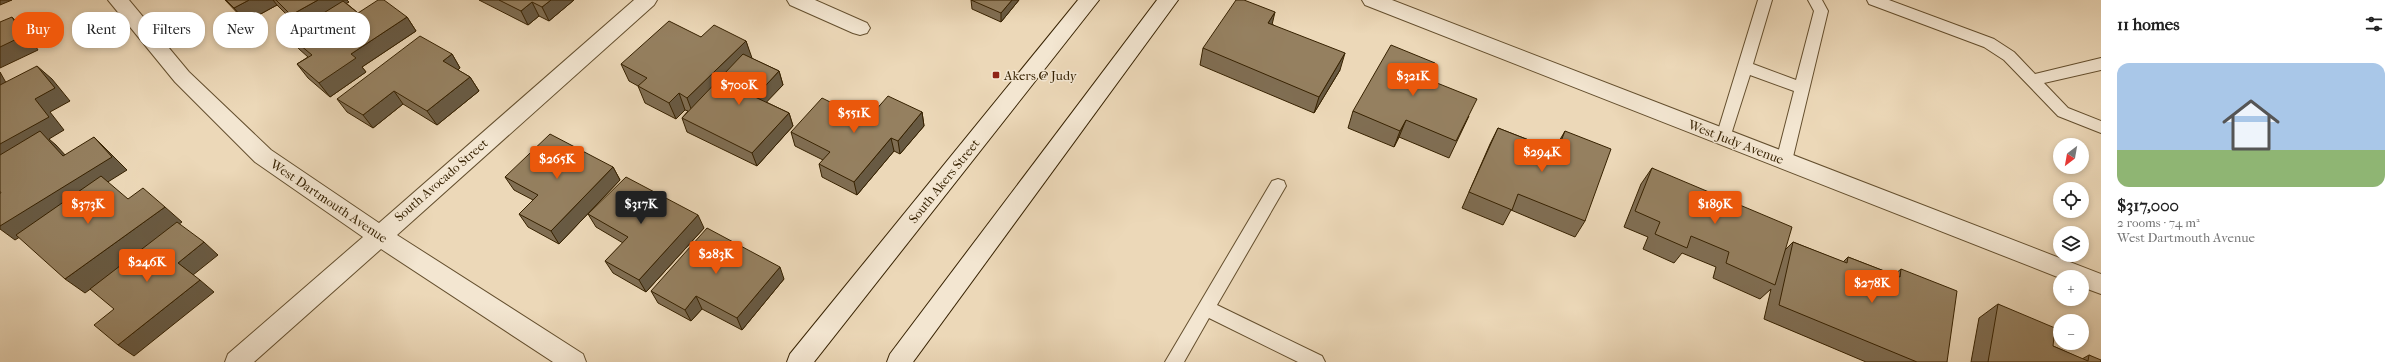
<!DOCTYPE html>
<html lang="en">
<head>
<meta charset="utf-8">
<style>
	:root { --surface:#fff; --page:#f6f6f6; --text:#222; --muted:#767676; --line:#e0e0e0; --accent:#ea580c }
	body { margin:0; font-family:"IM FELL French Canon",serif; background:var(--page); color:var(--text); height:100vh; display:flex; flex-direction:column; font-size:15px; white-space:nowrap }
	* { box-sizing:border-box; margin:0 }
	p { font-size:13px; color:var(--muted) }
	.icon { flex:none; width:22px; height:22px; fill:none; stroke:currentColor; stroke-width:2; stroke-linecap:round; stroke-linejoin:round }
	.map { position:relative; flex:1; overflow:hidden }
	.sheet { display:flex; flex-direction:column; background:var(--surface); width:300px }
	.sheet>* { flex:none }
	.hud { position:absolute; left:12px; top:12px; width:380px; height:36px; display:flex; gap:8px }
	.needle { width:26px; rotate:211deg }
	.buttons { position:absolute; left:2053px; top:138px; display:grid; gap:8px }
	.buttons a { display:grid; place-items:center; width:36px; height:36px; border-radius:50%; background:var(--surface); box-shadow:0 2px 6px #0003; font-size:20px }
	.price { position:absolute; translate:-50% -34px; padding:0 9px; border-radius:4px; background:var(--accent); color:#fff; font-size:13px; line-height:26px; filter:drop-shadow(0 1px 2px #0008) }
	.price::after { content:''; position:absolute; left:50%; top:24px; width:12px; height:9px; margin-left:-6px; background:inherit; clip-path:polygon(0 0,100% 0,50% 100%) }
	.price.on { background:#222; color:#fff }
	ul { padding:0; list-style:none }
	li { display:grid; align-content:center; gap:8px; height:212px; padding:0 16px }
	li+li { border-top:1px solid var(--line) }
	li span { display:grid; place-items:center; height:124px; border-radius:12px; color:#555 }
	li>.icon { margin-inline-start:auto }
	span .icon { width:72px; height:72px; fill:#fffc; stroke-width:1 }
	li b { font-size:17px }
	h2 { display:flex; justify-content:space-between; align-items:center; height:48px; padding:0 16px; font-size:17px }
	.tag { padding:0 14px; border-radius:16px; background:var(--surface); box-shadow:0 2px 6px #0003; font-size:14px; line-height:36px }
	.tag.on { background:var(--accent); color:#fff }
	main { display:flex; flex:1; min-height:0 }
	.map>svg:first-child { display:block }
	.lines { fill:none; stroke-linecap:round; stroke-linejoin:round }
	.lane-casing { stroke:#644f2e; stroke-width:2 }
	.street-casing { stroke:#644f2e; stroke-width:2 }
	.secondary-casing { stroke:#362100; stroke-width:2 }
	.lane { fill:#f3e6d1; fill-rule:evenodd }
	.street { fill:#f3e6d1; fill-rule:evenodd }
	.secondary { fill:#f3e6d1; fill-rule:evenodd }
	.wall { fill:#806e53; stroke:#362100 }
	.shaded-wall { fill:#685a43; stroke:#362100 }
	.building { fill:#958060; stroke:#362100 }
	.poi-dot { fill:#8f2418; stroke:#f3e6d1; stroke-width:1.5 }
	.labels { text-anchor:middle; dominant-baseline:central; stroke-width:3; stroke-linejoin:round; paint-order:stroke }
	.poi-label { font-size:13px; fill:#362100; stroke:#f3e6d1; text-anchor:start }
	.street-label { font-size:13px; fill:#362100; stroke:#f3e6d1 }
</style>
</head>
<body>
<main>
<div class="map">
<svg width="2101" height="362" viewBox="0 0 2101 362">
	<rect width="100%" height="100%" fill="#ecd8b8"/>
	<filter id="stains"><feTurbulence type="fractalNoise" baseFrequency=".005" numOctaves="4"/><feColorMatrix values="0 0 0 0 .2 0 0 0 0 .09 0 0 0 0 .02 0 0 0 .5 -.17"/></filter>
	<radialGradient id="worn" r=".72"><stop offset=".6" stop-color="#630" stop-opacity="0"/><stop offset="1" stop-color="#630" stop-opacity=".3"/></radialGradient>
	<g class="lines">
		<defs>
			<g id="lane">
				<polygon points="1758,0 1772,0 1753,64 1796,80 1814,11 1808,0 1822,0 1828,11 1792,161 1790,165 1784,167 1778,165 1776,161 1794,91 1750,75 1729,141 1724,143 1719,141 1716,137"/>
				<polygon points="1867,0 1889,0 1994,39 2014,52 2035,74 2101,58 2101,70 2044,83 2068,108 2101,121 2101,133 2058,116 2004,60 1984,47 1869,4"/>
				<polygon points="1278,179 1284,181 1286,186 1217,305 1322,356 1325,362 1298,362 1209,318 1184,362 1165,362 1272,181"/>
			</g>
			<g id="street">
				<polygon points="108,0 129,0 189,72 271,150 379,223 634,0 657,0 654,5 397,235 583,354 586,362 553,362 381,249 254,362 225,362 228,354 363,237 255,162 175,82"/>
				<polygon points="787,0 815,0 867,23 870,28 867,33 860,35 853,33 790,5"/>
				<polygon points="1362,0 1392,0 2101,274 2101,294 2082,287 2082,277 2060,278 1365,5"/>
			</g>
			<g id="secondary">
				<polygon points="1078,0 1099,0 814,362 787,362 790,354"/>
				<polygon points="1157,0 1178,0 913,362 887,362 890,354"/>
			</g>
		</defs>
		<use href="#lane" class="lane-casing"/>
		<use href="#street" class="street-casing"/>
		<use href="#secondary" class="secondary-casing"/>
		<use href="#lane" class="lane"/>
		<use href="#street" class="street"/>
		<use href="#secondary" class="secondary"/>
	</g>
	<g class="wall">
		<polygon points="225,0 347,0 349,2 346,3 358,13 407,17 416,31 362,67 366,72 330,97 308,78 297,64 308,57 299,49 288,35 300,28 277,5 246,22"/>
		<polygon points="479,0 574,0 549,21 539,16 528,25"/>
		<polygon points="971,0 1019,0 1001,22 972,9"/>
		<polygon points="1272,24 1340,70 1314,113 1200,65 1203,48"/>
		<polygon points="701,37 746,41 751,58 779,71 783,85 766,102 789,113 793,126 757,166 687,132 682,118 688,111 685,110 676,119 645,103 638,86 629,81 621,64"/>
		<polygon points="452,54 460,68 458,70 470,77 479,91 437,125 403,104 373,128 347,112 337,99"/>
		<polygon points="1353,111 1469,116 1449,158 1399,137 1394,147 1348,128"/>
		<polygon points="922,112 924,126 900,154 894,151 857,195 822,177 819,164 823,160 795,146 791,132 867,120"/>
		<polygon points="1498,128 1554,150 1565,131 1585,221 1575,237 1511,210 1503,225 1462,208 1490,144"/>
		<polygon points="613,167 620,180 559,244 528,227 519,214 533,200 514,190 505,177"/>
		<polygon points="1652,168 1785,250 1793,242 1843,262 1848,257 1894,275 1901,269 1947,362 1866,362 1764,319 1771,289 1760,299 1713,278 1716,267 1682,253 1674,263 1643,249 1648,237 1624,227 1641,184"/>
		<polygon points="588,214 704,228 646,292 613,273 605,261 623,243 596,227"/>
		<polygon points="784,279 742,330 702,309 691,321 658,303 651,291"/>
		<polygon points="1998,304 2053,346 2082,359 2089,355 2101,362 1971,362 1979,318"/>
	</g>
	<g class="shaded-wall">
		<polygon points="0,0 12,0 0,5"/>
		<polygon points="249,0 273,0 277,5 246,22 234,8"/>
		<polygon points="318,0 347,0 349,2 302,29 291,15"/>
		<polygon points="551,0 574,0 549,21 542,7"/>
		<polygon points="1012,0 1019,0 1001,22 1001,13"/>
		<polygon points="532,2 539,16 528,25 521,11"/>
		<polygon points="1275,12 1271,29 1268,23"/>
		<polygon points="12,17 26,31 38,50 0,68 0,47"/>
		<polygon points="407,17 416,31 362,67 366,72 330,97 319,83 351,54"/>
		<polygon points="746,41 752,58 693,114 687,98"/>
		<polygon points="1345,53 1340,70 1314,113 1319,97"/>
		<polygon points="452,54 460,68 452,75 443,61"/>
		<polygon points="1435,63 1428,80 1420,96 1427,79"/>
		<polygon points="37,66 52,79 70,101 50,112 64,130 49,139 56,145 78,169 0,166 0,144"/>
		<polygon points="779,71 783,85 759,110 755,97"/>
		<polygon points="0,72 9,88 0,93"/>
		<polygon points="470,77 479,91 437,125 427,111"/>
		<polygon points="394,91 403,104 373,128 363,115"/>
		<polygon points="679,93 685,110 676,119 669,103"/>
		<polygon points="922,112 924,126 900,154 898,141"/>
		<polygon points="789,113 793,126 757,166 752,153"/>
		<polygon points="1406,120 1399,137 1394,147 1400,131"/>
		<polygon points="94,137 127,170 15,240 0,229 0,226"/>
		<polygon points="891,138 894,151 857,195 854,182"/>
		<polygon points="613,167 620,180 559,244 551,231"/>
		<polygon points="165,207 182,222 85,293 65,279"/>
		<polygon points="698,215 704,228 646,292 639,280"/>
		<polygon points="204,242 218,255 193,275 178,263"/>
		<polygon points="780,267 784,279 742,330 737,318"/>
		<polygon points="200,280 214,292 134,356 118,345"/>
		<polygon points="696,296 702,309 691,321 685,310"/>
	</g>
	<g class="building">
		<polygon points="226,0 249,0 234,8"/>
		<polygon points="276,0 318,0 291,15"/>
		<polygon points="378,0 384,0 407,17 351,54 356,58 319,83 297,64 312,55 288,35 343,1 358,13"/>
		<polygon points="499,0 551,0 542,7 532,2 521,11"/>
		<polygon points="971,0 1012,0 1001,13"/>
		<polygon points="1236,0 1244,0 1275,12 1268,23 1345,53 1319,97 1203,48"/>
		<polygon points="12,17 23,36 0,47 0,22"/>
		<polygon points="669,21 701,37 714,25 746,41 687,98 679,93 669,103 638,86 647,78 621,64"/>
		<polygon points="420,36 452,54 443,61 470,77 427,111 394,91 363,115 337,99"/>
		<polygon points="1391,45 1435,63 1427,79 1477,99 1456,141 1406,120 1400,131 1353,111"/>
		<polygon points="743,54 779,71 755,97 789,113 752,153 682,118"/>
		<polygon points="37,66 55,88 35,99 49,117 0,144 0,85"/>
		<polygon points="888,96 922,112 898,141 891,138 854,182 819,164 830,152 791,132 822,98 867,120"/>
		<polygon points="1498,128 1557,151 1565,131 1611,149 1585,221 1518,194 1512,210 1469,192"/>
		<polygon points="40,131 63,156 94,137 112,157 0,226 0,193 1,193 0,191 0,155"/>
		<polygon points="550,134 613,167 551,231 519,214 538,195 505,177"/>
		<polygon points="1652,168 1792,227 1775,285 1726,263 1729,252 1691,236 1687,248 1655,234 1660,222 1635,211"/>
		<polygon points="101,176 128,199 143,188 165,207 65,279 16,235"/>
		<polygon points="626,177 698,215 639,280 605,261 628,237 588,214"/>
		<polygon points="177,222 204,242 178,263 200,280 118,345 94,325 114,309 90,289"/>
		<polygon points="707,228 780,267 737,318 696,296 685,310 651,291"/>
		<polygon points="1793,242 1847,263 1848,257 1900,277 1901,269 1957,291 1947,362 1917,362 1779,305"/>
		<polygon points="1998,304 2055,328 2053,346 2088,361 2089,355 2101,360 2101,362 1988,362"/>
	</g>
	<rect class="poi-dot" x="992" y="71" width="8" height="8" rx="2"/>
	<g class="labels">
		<g class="poi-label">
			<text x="1004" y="75">Akers @ Judy</text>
		</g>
		<g class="street-label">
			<text transform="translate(1736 142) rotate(21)">West Judy Avenue</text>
			<text transform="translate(441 180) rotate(-41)">South Avocado Street</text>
			<text transform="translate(944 181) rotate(-51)">South Akers Street</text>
			<text transform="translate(329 201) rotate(34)">West Dartmouth Avenue</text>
		</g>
	</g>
	<rect width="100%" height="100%" filter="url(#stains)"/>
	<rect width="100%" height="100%" fill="url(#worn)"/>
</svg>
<div class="buttons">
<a><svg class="needle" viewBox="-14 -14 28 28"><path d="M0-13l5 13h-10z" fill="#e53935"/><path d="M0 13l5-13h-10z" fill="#767676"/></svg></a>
<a><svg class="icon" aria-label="locate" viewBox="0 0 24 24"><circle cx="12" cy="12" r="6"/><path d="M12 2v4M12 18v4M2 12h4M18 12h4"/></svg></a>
<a><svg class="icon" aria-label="layers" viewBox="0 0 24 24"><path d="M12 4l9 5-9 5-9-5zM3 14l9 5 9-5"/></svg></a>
<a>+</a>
<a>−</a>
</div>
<b class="price" style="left:1413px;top:97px">$321K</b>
<b class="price" style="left:739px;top:106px">$700K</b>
<b class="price" style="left:854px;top:134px">$551K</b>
<b class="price" style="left:1542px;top:173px">$294K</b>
<b class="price" style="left:557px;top:180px">$265K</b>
<b class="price" style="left:88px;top:225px">$373K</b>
<b class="price on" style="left:641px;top:225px">$317K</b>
<b class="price" style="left:1715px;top:225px">$189K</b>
<b class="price" style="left:716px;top:275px">$283K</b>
<b class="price" style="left:147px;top:283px">$246K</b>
<b class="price" style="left:1872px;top:304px">$278K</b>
<div class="hud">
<a class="tag on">Buy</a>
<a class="tag">Rent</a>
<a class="tag">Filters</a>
<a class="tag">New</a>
<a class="tag">Apartment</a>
</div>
</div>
<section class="sheet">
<h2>11 homes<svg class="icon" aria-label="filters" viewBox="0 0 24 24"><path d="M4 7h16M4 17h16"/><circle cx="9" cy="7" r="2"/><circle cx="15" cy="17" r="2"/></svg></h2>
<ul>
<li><span style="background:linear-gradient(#a9c7e8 70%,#8fb573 0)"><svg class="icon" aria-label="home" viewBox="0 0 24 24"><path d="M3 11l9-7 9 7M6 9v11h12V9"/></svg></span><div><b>$317,000</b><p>2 rooms · 74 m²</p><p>West Dartmouth Avenue</p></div></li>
</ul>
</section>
</main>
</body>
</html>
